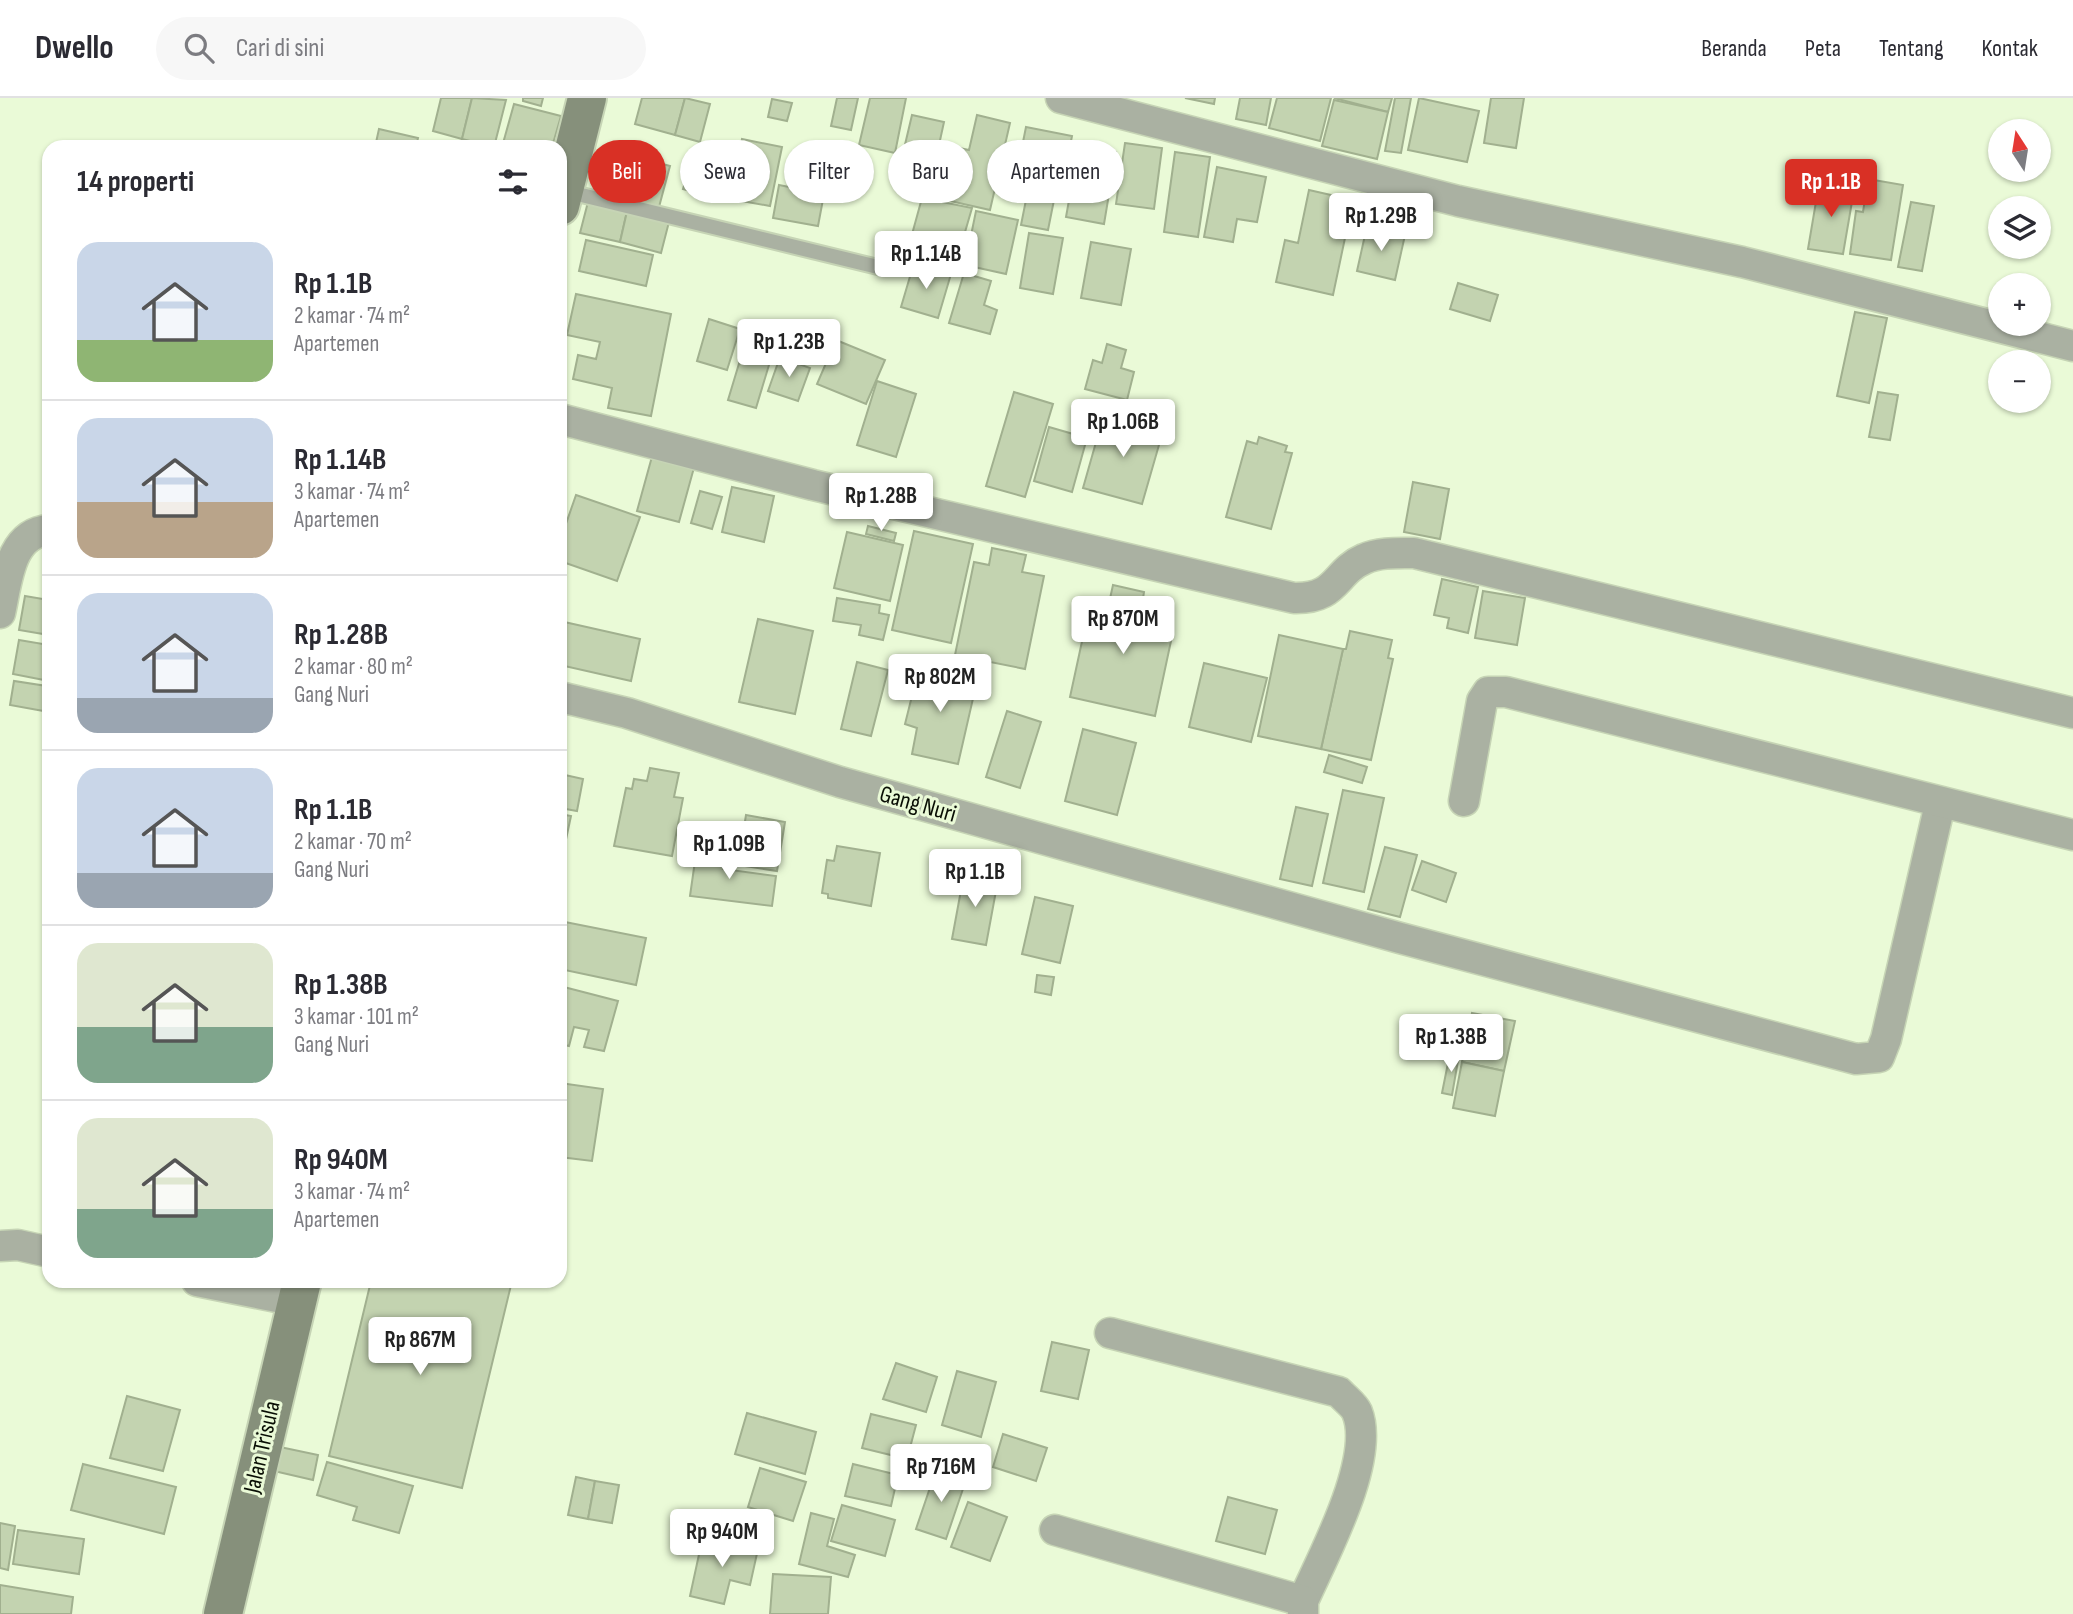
<!DOCTYPE html>
<html lang="id">
<head>
<meta charset="utf-8">
<style>
	:root { --surface:#fff; --page:#f7f7f7; --text:#2b2b33; --muted:#7c7c81; --line:#e1e1e2; --accent:#d93025 }
	body { margin:0; font-family:"Sofia Sans Condensed",sans-serif; background:var(--page); color:var(--text); height:100vh; display:flex; flex-direction:column; font-size:26px; white-space:nowrap }
	* { box-sizing:border-box; margin:0 }
	p { font-size:23px; color:var(--muted) }
	.icon { flex:none; width:38px; height:38px; fill:none; stroke:currentColor; stroke-width:2; stroke-linecap:round; stroke-linejoin:round }
	.map { position:relative; flex:1; overflow:hidden }
	.side { position:absolute; left:42px; top:42px; width:525px; height:1148px; display:flex; flex-direction:column; background:var(--surface); border-radius:21px; box-shadow:0 2px 5px #0004 }
	.side>* { flex:none }
	.top-card { position:absolute; left:588px; top:42px; width:665px; height:63px; display:flex; gap:14px }
	.needle { width:46px; rotate:348deg }
	.fabs { position:absolute; left:1988px; top:21px; display:grid; gap:14px }
	.fabs a { display:grid; place-items:center; width:63px; height:63px; border-radius:50%; background:var(--surface); box-shadow:0 2px 5px #0004; font-size:35px }
	.price { position:absolute; translate:-50% -60px; padding:0 16px; border-radius:7px; background:#fff; color:#222; font-size:23px; line-height:46px; filter:drop-shadow(0 2px 4px #0008) }
	.price::after { content:''; position:absolute; left:50%; top:42px; width:21px; height:16px; margin-left:-10px; background:inherit; clip-path:polygon(0 0,100% 0,50% 100%) }
	.price.current { background:var(--accent); color:#fff }
	ul { padding:0; list-style:none }
	li { display:flex; align-items:center; gap:21px; height:175px; padding:0 35px }
	li+li { border-top:2px solid var(--line) }
	li span { display:grid; place-items:center; flex:none; width:196px; height:140px; border-radius:21px; color:#555 }
	li>.icon { margin-inline-start:auto }
	span .icon { width:84px; height:84px; fill:#fffc; stroke-width:1 }
	li b { font-size:30px }
	h2 { display:flex; justify-content:space-between; align-items:center; height:84px; padding:0 35px; font-size:30px }
	.chip { padding:0 24px; border-radius:32px; background:var(--surface); box-shadow:0 2px 5px #0004; font-size:24px; line-height:63px }
	.chip.current { background:var(--accent); color:#fff }
	header { display:flex; align-items:center; gap:42px; box-sizing:border-box; height:98px; padding:0 35px; background:var(--surface); border-bottom:2px solid var(--line) }
	header strong { font-size:33px }
	nav { display:flex; gap:38px; margin-inline-start:auto; font-size:24px }
	.search { width:490px; height:63px; background:var(--page); display:flex; align-items:center; gap:18px; box-sizing:border-box; padding:0 24px; border-radius:38px; color:var(--muted); font-size:26px }
	.map>svg:first-child { display:block }
	.building { fill:#c3d3b0; stroke:#a1b08f; stroke-width:2 }
	.lines { fill:none; stroke-linecap:round; stroke-linejoin:round }
	.lane-casing { stroke:#c6d4b5; stroke-width:18 }
	.street-casing { stroke:#c6d4b5; stroke-width:33 }
	.secondary-casing { stroke:#c6d4b5; stroke-width:42 }
	.lane { stroke:#aab1a2; stroke-width:14 }
	.street { stroke:#aab1a2; stroke-width:30 }
	.secondary { stroke:#86907b; stroke-width:38 }
	.labels { text-anchor:middle; dominant-baseline:central; stroke-width:6; stroke-linejoin:round; paint-order:stroke }
	.street-label { font-size:24px; fill:#090e04; stroke:#eafad7 }
</style>
</head>
<body>
<header>
<strong>Dwello</strong>
<div class="search"><svg class="icon" aria-label="search" viewBox="0 0 24 24"><circle cx="10" cy="10" r="6"/><path d="M15 15l6 6"/></svg>Cari di sini</div>
<nav><a>Beranda</a><a>Peta</a><a>Tentang</a><a>Kontak</a></nav>
</header>
<div class="map">
<svg width="2073" height="1516" viewBox="0 0 2073 1516">
	<rect width="100%" height="100%" fill="#eafad7"/>
	<g class="building">
		<polygon points="441,0 472,0 462,41 433,33"/>
		<polygon points="472,0 506,2 494,49 462,41"/>
		<polygon points="523,0 543,0 541,8 523,3"/>
		<polygon points="642,0 685,0 675,37 635,26"/>
		<polygon points="685,0 710,6 700,44 675,37"/>
		<polygon points="837,0 858,0 851,32 831,28"/>
		<polygon points="870,0 906,0 895,55 859,47"/>
		<polygon points="1185,0 1215,0 1214,6"/>
		<polygon points="1240,0 1271,0 1266,27 1236,21"/>
		<polygon points="1277,0 1331,0 1320,43 1269,30"/>
		<polygon points="1334,0 1392,0 1388,14"/>
		<polygon points="1395,0 1411,0 1401,55 1385,53"/>
		<polygon points="1419,0 1479,13 1467,64 1408,52"/>
		<polygon points="1491,0 1524,0 1516,50 1484,45"/>
		<polygon points="772,1 792,5 787,23 768,19"/>
		<polygon points="1334,2 1388,14 1377,61 1322,48"/>
		<polygon points="514,6 561,18 552,49 502,49"/>
		<polygon points="912,17 944,24 932,79 899,72"/>
		<polygon points="977,17 1010,25 990,112 937,100 949,48 969,52"/>
		<polygon points="1026,29 1072,38 1062,88 1057,87 1048,132 1021,127 1030,82 1016,79"/>
		<polygon points="379,31 418,40 416,49 375,49"/>
		<polygon points="742,41 782,49 770,108 730,101"/>
		<polygon points="1125,45 1162,50 1154,111 1116,106"/>
		<polygon points="1079,47 1116,54 1104,126 1066,119"/>
		<polygon points="603,50 670,68 659,109 636,102 639,91 595,79"/>
		<polygon points="1175,54 1210,59 1198,139 1164,134"/>
		<polygon points="690,67 726,77 719,101 683,91"/>
		<polygon points="1217,69 1266,79 1257,124 1237,121 1233,144 1204,139"/>
		<polygon points="1868,81 1903,87 1891,162 1850,156 1856,113 1863,114"/>
		<polygon points="1819,86 1854,92 1843,156 1808,151"/>
		<polygon points="779,87 824,96 818,128 773,120"/>
		<polygon points="1309,92 1353,102 1333,197 1276,184 1285,142 1298,145"/>
		<polygon points="589,100 628,109 620,144 580,135"/>
		<polygon points="922,100 972,110 956,165 921,155 924,144 911,140"/>
		<polygon points="1911,104 1934,108 1922,173 1898,169"/>
		<polygon points="628,109 670,120 661,155 620,144"/>
		<polygon points="976,113 1018,122 1006,176 965,167"/>
		<polygon points="1367,128 1405,137 1395,182 1357,173"/>
		<polygon points="1029,135 1063,140 1053,196 1020,190"/>
		<polygon points="586,142 653,157 646,188 579,173"/>
		<polygon points="1091,144 1131,151 1121,207 1081,200"/>
		<polygon points="914,165 951,176 938,220 901,209"/>
		<polygon points="964,175 991,183 984,207 997,212 990,236 949,225"/>
		<polygon points="1458,185 1498,197 1490,223 1450,211"/>
		<polygon points="576,196 671,216 651,318 608,310 612,290 573,281 578,257 596,261 600,244 567,237"/>
		<polygon points="1855,214 1887,220 1869,305 1837,298"/>
		<polygon points="709,221 740,231 727,272 697,263"/>
		<polygon points="748,233 774,241 770,253 744,245"/>
		<polygon points="836,242 885,262 866,306 817,286"/>
		<polygon points="1107,246 1126,252 1121,270 1134,274 1127,302 1085,291 1093,262 1102,265"/>
		<polygon points="744,249 772,257 756,310 728,302"/>
		<polygon points="780,259 810,270 798,303 768,293"/>
		<polygon points="877,283 916,296 896,359 857,347"/>
		<polygon points="1014,294 1053,306 1025,399 986,388"/>
		<polygon points="1878,294 1898,297 1890,342 1869,339"/>
		<polygon points="1104,316 1163,333 1142,406 1083,390"/>
		<polygon points="1049,329 1087,340 1072,394 1034,383"/>
		<polygon points="1259,339 1287,348 1285,354 1292,355 1271,431 1226,419 1247,343 1257,346"/>
		<polygon points="653,355 695,366 679,424 637,413"/>
		<polygon points="1413,384 1449,391 1440,441 1404,434"/>
		<polygon points="732,389 774,398 764,444 722,434"/>
		<polygon points="700,393 722,399 712,431 691,425"/>
		<polygon points="576,397 640,419 617,483 560,463 560,443"/>
		<polygon points="868,428 896,435 894,443 866,436"/>
		<polygon points="914,433 973,446 951,545 892,532"/>
		<polygon points="847,434 903,447 890,503 834,490"/>
		<polygon points="992,450 1026,457 1022,474 1044,478 1025,571 955,557 974,464 989,467"/>
		<polygon points="1442,481 1478,489 1468,535 1447,530 1449,520 1434,517"/>
		<polygon points="1113,487 1144,494 1142,507 1164,512 1157,540 1171,543 1155,618 1070,599 1086,525 1104,528"/>
		<polygon points="1483,493 1525,500 1517,547 1475,540"/>
		<polygon points="25,498 49,502 49,537 19,532"/>
		<polygon points="837,500 880,507 879,515 889,517 883,542 859,537 861,527 833,523"/>
		<polygon points="758,521 813,533 795,616 739,604"/>
		<polygon points="560,523 640,541 631,583 560,567"/>
		<polygon points="1350,533 1392,542 1388,560 1393,561 1371,662 1321,651 1343,551 1346,551"/>
		<polygon points="1279,537 1343,551 1321,651 1258,638"/>
		<polygon points="19,542 49,547 44,582 13,576"/>
		<polygon points="857,564 888,572 871,638 841,631"/>
		<polygon points="1204,565 1267,580 1251,644 1189,629"/>
		<polygon points="919,570 977,583 958,666 912,656 917,630 905,626"/>
		<polygon points="49,576 49,614 10,607 14,583 47,588"/>
		<polygon points="1007,613 1041,624 1020,690 986,679"/>
		<polygon points="1083,631 1136,645 1117,717 1065,703"/>
		<polygon points="1329,657 1367,669 1362,685 1324,674"/>
		<polygon points="650,670 679,675 674,699 683,700 672,758 614,748 626,690 632,691 634,681 647,683"/>
		<polygon points="565,677 583,681 577,713 560,710"/>
		<polygon points="1343,692 1384,700 1364,794 1323,785"/>
		<polygon points="1296,709 1328,716 1312,788 1280,781"/>
		<polygon points="560,716 571,718 565,746 560,745"/>
		<polygon points="746,717 785,724 777,773 738,767"/>
		<polygon points="837,748 880,755 871,808 828,800 828,796 822,795 827,762 834,763"/>
		<polygon points="697,749 726,754 723,771 776,778 772,808 690,798"/>
		<polygon points="1385,749 1417,757 1400,819 1368,811"/>
		<polygon points="1422,763 1456,775 1446,804 1412,792"/>
		<polygon points="964,776 998,782 986,847 952,841"/>
		<polygon points="1035,799 1073,808 1060,865 1022,856"/>
		<polygon points="560,823 646,840 636,887 560,871"/>
		<polygon points="1037,877 1054,879 1051,897 1035,894"/>
		<polygon points="560,888 618,903 604,953 584,949 589,932 574,929 569,948 560,946"/>
		<polygon points="1472,915 1515,923 1504,973 1462,964"/>
		<polygon points="1450,955 1459,957 1452,997 1442,995"/>
		<polygon points="1462,964 1504,973 1495,1018 1453,1010"/>
		<polygon points="560,985 603,991 592,1063 560,1059"/>
		<polygon points="371,1183 512,1183 462,1390 329,1358"/>
		<polygon points="1052,1244 1089,1252 1078,1301 1041,1293"/>
		<polygon points="896,1265 937,1279 926,1314 883,1301"/>
		<polygon points="957,1273 996,1284 981,1339 942,1327"/>
		<polygon points="127,1298 180,1312 163,1373 110,1360"/>
		<polygon points="747,1315 816,1334 805,1376 735,1356"/>
		<polygon points="871,1316 916,1327 907,1361 862,1350"/>
		<polygon points="1003,1336 1047,1350 1036,1383 993,1369"/>
		<polygon points="280,1349 318,1357 313,1382 274,1373"/>
		<polygon points="327,1364 413,1388 399,1435 353,1422 357,1409 317,1397"/>
		<polygon points="83,1366 176,1389 164,1436 71,1412"/>
		<polygon points="853,1366 898,1377 891,1408 845,1398"/>
		<polygon points="760,1370 806,1384 793,1423 748,1409"/>
		<polygon points="936,1372 966,1382 946,1441 916,1431"/>
		<polygon points="576,1379 595,1383 588,1421 568,1417"/>
		<polygon points="595,1383 619,1387 612,1425 588,1421"/>
		<polygon points="1228,1399 1277,1412 1265,1456 1216,1443"/>
		<polygon points="968,1404 1007,1419 990,1463 951,1449"/>
		<polygon points="842,1407 895,1422 885,1458 831,1443"/>
		<polygon points="811,1415 834,1421 827,1448 855,1457 848,1479 799,1466"/>
		<polygon points="0,1425 15,1428 8,1472 0,1470"/>
		<polygon points="18,1432 84,1441 79,1476 13,1466"/>
		<polygon points="703,1438 758,1451 750,1487 730,1482 724,1506 690,1498"/>
		<polygon points="773,1476 831,1479 828,1516 770,1516"/>
		<polygon points="0,1487 73,1499 71,1516 0,1516"/>
	</g>
	<g class="lines">
		<defs>
			<polyline id="lane" points="565,93 882,170"/>
			<g id="street">
				<polyline points="1061,0 1458,103 1742,164 2073,248"/>
				<path d="M560,321l253,66 481,113c44,1 40,-26 70,-39 15,-7 34,-6 50,-6l659,160"/>
				<path d="M0,515c7,-30 9,-80 49,-83"/>
				<polyline points="560,599 627,615 840,684 1072,749 1400,840 1856,961 1879,959 1886,941 1940,706"/>
				<polyline points="1464,703 1482,603 1488,594 1506,594 2073,737"/>
				<polyline points="0,1148 18,1147 49,1154"/>
				<polyline points="197,1183 297,1203"/>
				<path d="M1110,1235l229,59c5,6 15,13 18,20 19,47 -34,144 -54,189v13"/>
				<polyline points="1055,1432 1303,1503"/>
			</g>
			<g id="secondary">
				<polyline points="560,108 587,0"/>
				<polyline points="223,1516 302,1183"/>
			</g>
		</defs>
		<use href="#lane" class="lane-casing"/>
		<use href="#street" class="street-casing"/>
		<use href="#secondary" class="secondary-casing"/>
		<use href="#lane" class="lane"/>
		<use href="#street" class="street"/>
		<use href="#secondary" class="secondary"/>
	</g>
	<g class="labels">
		<g class="street-label">
			<text transform="translate(918 706) rotate(16)">Gang Nuri</text>
			<text transform="translate(262 1349) rotate(-77)">Jalan Trisula</text>
		</g>
	</g>
</svg>
<div class="fabs">
<a><svg class="needle" viewBox="-14 -14 28 28"><path d="M0-13l5 13h-10z" fill="#e53935"/><path d="M0 13l5-13h-10z" fill="#7c7c81"/></svg></a>
<a><svg class="icon" aria-label="layers" viewBox="0 0 24 24"><path d="M12 4l9 5-9 5-9-5zM3 14l9 5 9-5"/></svg></a>
<a>+</a>
<a>−</a>
</div>
<b class="price current" style="left:1831px;top:121px">Rp 1.1B</b>
<b class="price" style="left:1381px;top:155px">Rp 1.29B</b>
<b class="price" style="left:926px;top:193px">Rp 1.14B</b>
<b class="price" style="left:789px;top:281px">Rp 1.23B</b>
<b class="price" style="left:1123px;top:361px">Rp 1.06B</b>
<b class="price" style="left:881px;top:435px">Rp 1.28B</b>
<b class="price" style="left:1123px;top:558px">Rp 870M</b>
<b class="price" style="left:940px;top:616px">Rp 802M</b>
<b class="price" style="left:729px;top:783px">Rp 1.09B</b>
<b class="price" style="left:975px;top:811px">Rp 1.1B</b>
<b class="price" style="left:1451px;top:976px">Rp 1.38B</b>
<b class="price" style="left:420px;top:1279px">Rp 867M</b>
<b class="price" style="left:941px;top:1406px">Rp 716M</b>
<b class="price" style="left:722px;top:1471px">Rp 940M</b>
<div class="top-card">
<a class="chip current">Beli</a>
<a class="chip">Sewa</a>
<a class="chip">Filter</a>
<a class="chip">Baru</a>
<a class="chip">Apartemen</a>
</div>
<section class="side">
<h2>14 properti<svg class="icon" aria-label="filters" viewBox="0 0 24 24"><path d="M4 7h16M4 17h16"/><circle cx="9" cy="7" r="2"/><circle cx="15" cy="17" r="2"/></svg></h2>
<ul>
<li><span style="background:linear-gradient(#c9d6e8 70%,#8fb573 0)"><svg class="icon" aria-label="home" viewBox="0 0 24 24"><path d="M3 11l9-7 9 7M6 9v11h12V9"/></svg></span><div><b>Rp 1.1B</b><p>2 kamar · 74 m²</p><p>Apartemen</p></div></li>
<li><span style="background:linear-gradient(#c9d6e8 60%,#b9a48a 0)"><svg class="icon" aria-label="home" viewBox="0 0 24 24"><path d="M3 11l9-7 9 7M6 9v11h12V9"/></svg></span><div><b>Rp 1.14B</b><p>3 kamar · 74 m²</p><p>Apartemen</p></div></li>
<li><span style="background:linear-gradient(#c9d6e8 75%,#9aa5b1 0)"><svg class="icon" aria-label="home" viewBox="0 0 24 24"><path d="M3 11l9-7 9 7M6 9v11h12V9"/></svg></span><div><b>Rp 1.28B</b><p>2 kamar · 80 m²</p><p>Gang Nuri</p></div></li>
<li><span style="background:linear-gradient(#c9d6e8 75%,#9aa5b1 0)"><svg class="icon" aria-label="home" viewBox="0 0 24 24"><path d="M3 11l9-7 9 7M6 9v11h12V9"/></svg></span><div><b>Rp 1.1B</b><p>2 kamar · 70 m²</p><p>Gang Nuri</p></div></li>
<li><span style="background:linear-gradient(#dfe7d0 60%,#7fa58c 0)"><svg class="icon" aria-label="home" viewBox="0 0 24 24"><path d="M3 11l9-7 9 7M6 9v11h12V9"/></svg></span><div><b>Rp 1.38B</b><p>3 kamar · 101 m²</p><p>Gang Nuri</p></div></li>
<li><span style="background:linear-gradient(#dfe7d0 65%,#7fa58c 0)"><svg class="icon" aria-label="home" viewBox="0 0 24 24"><path d="M3 11l9-7 9 7M6 9v11h12V9"/></svg></span><div><b>Rp 940M</b><p>3 kamar · 74 m²</p><p>Apartemen</p></div></li>
</ul>
</section>
</div>
</body>
</html>
